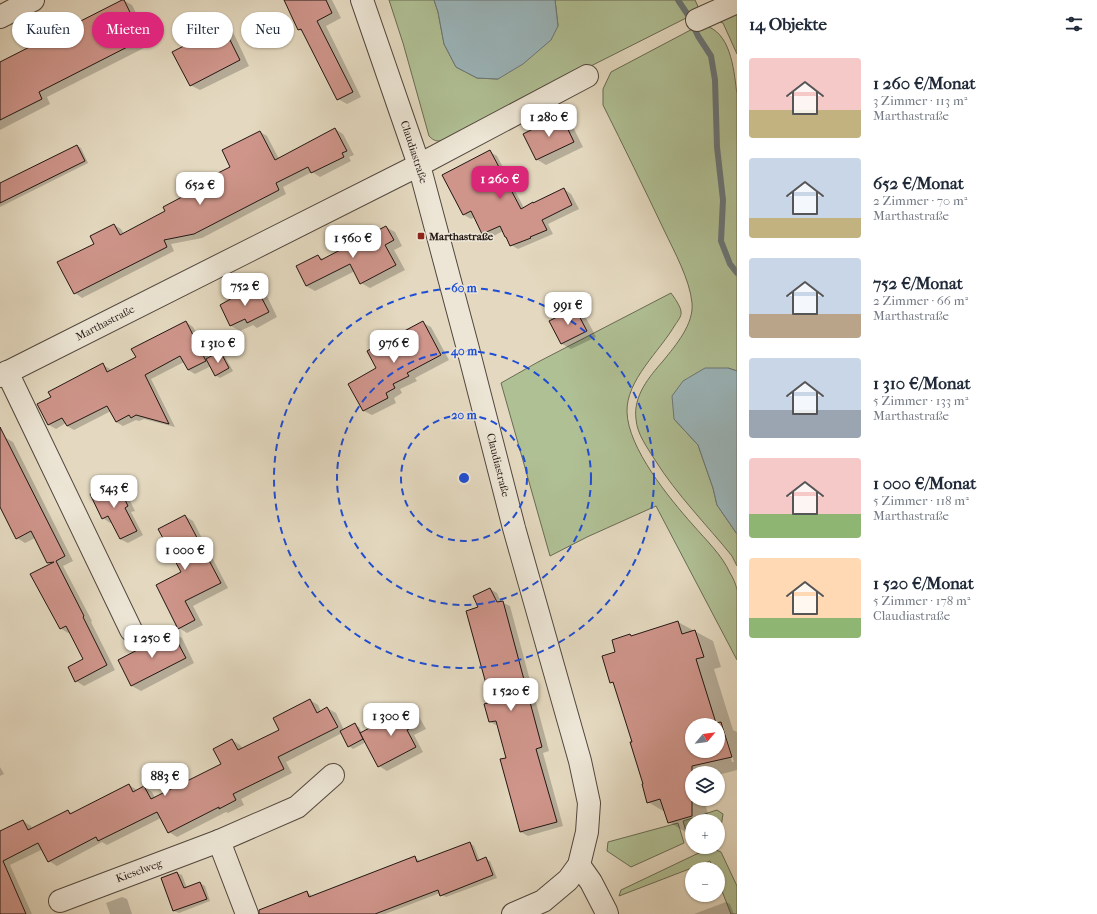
<!DOCTYPE html>
<html lang="de">
<head>
<meta charset="utf-8">
<style>
	:root { --surface:#fff; --page:#f2f2f3; --text:#1f2937; --muted:#747a83; --accent:#db2777 }
	body { margin:0; font-family:"IM FELL French Canon",serif; background:var(--page); color:var(--text); height:100vh; display:flex; flex-direction:column; font-size:15px; white-space:nowrap }
	* { box-sizing:border-box; margin:0 }
	p { font-size:13px; color:var(--muted) }
	.icon { flex:none; width:22px; height:22px; fill:none; stroke:currentColor; stroke-width:2; stroke-linecap:round; stroke-linejoin:round }
	.map { position:relative; flex:1; overflow:hidden }
	.panel { display:flex; flex-direction:column; background:var(--surface); width:360px }
	.panel>* { flex:none }
	.guide { position:absolute; left:12px; top:12px; width:380px; height:36px; display:flex; gap:8px }
	.needle { width:26px; rotate:61deg }
	.controls { position:absolute; left:685px; top:718px; display:grid; gap:8px }
	.controls a { display:grid; place-items:center; width:40px; height:40px; border-radius:50%; background:var(--surface); box-shadow:0 1px 3px #0004; font-size:20px }
	.price { position:absolute; translate:-50% -34px; padding:0 9px; border-radius:8px; background:#fff; color:#222; font-size:13px; line-height:26px; filter:drop-shadow(0 1px 2px #0008) }
	.price::after { content:''; position:absolute; left:50%; top:24px; width:12px; height:9px; margin-left:-6px; background:inherit; clip-path:polygon(0 0,100% 0,50% 100%) }
	.price.on { background:var(--accent); color:#fff }
	ul { padding:0; list-style:none }
	li { display:flex; align-items:center; gap:12px; height:100px; padding:0 12px }
	li span { display:grid; place-items:center; flex:none; width:112px; height:80px; border-radius:4px; color:#555 }
	li>.icon { margin-inline-start:auto }
	span .icon { width:48px; height:48px; fill:#fffc; stroke-width:1 }
	li b { font-size:17px }
	h2 { display:flex; justify-content:space-between; align-items:center; height:48px; padding:0 12px; font-size:17px }
	.chip { padding:0 14px; border-radius:18px; background:var(--surface); box-shadow:0 1px 3px #0004; font-size:14px; line-height:36px }
	.chip.on { background:var(--accent); color:#fff }
	main { display:flex; flex:1; min-height:0 }
	.map>svg:first-child { display:block }
	.green { fill:#b0c095; stroke:#696b54 }
	.water { fill:#9bb7bd; stroke:#6b7779 }
	.shadow { fill:#0003; fill-rule:evenodd }
	.lines { fill:none; stroke-linecap:round; stroke-linejoin:round }
	.stream { stroke:#6b7779; stroke-width:6 }
	.building { fill:#cf958b; stroke:#221612; fill-rule:evenodd }
	.minor-casing { stroke:#52473e; stroke-width:24 }
	.minor { stroke:#ede6d6; stroke-width:22 }
	.ring { fill:none; stroke:#1d4ed8; stroke-width:2; stroke-dasharray:7 5 }
	.poi-dot { fill:#8f2418; stroke:#ede6d6; stroke-width:1.5 }
	.labels { text-anchor:middle; dominant-baseline:central; stroke-width:3; stroke-linejoin:round; paint-order:stroke }
	.street-label { font-size:11px; fill:#221612; stroke:#ede6d6 }
	.poi-label { font-size:11px; font-weight:bold; fill:#221612; stroke:#ede6d6; text-anchor:start }
	.centre { fill:#1d4ed8; stroke:#ede6d6; stroke-width:2 }
	.ring-label { font-size:12px; text-anchor:middle; font-weight:bold; fill:#1d4ed8; stroke:#ede6d6; stroke-width:3; stroke-linejoin:round; paint-order:stroke }
</style>
</head>
<body>
<main>
<div class="map">
<svg width="737" height="914" viewBox="0 0 737 914">
	<rect width="100%" height="100%" fill="#e4d9c0"/>
	<filter id="stains"><feTurbulence type="fractalNoise" baseFrequency=".005" numOctaves="4"/><feColorMatrix values="0 0 0 0 .2 0 0 0 0 .09 0 0 0 0 .02 0 0 0 .5 -.17"/></filter>
	<radialGradient id="worn" r=".72"><stop offset=".6" stop-color="#630" stop-opacity="0"/><stop offset="1" stop-color="#630" stop-opacity=".3"/></radialGradient>
	<g class="green">
		<path d="M389,0h45l4,12 6,32 12,23 21,11 21,1 60,-53 -3,-26h140l5,11 -256,129c-7,2 -10,1 -15,-4l-26,-93z"/>
		<polygon points="737,8 737,54 723,23 712,20"/>
		<path d="M700,25c3,1 7,0 9,2 23,10 25,46 28,67v277l-9,-3 -54,51 24,26 15,43 4,17 20,29v32l-5,-10c-26,-32 -55,-61 -77,-96 -8,-13 -18,-26 -19,-41 -3,-23 13,-42 27,-58 13,-16 31,-37 29,-58 -2,-23 -18,-52 -28,-73 -20,-42 -40,-83 -61,-125v-16l8,-17z"/>
		<path d="M671,293c3,4 10,14 10,19 1,4 -4,10 -6,13 -15,26 -49,55 -48,87 1,36 42,86 66,113 13,15 29,30 37,48 3,5 6,11 7,17 0,6 0,15 0,21 0,16 0,33 0,49l-81,-154 -69,31 -37,19 -49,-173 37,-21z"/>
		<polygon points="717,810 723,814 721,827 718,828 718,821 692,821 692,840 689,842 683,821"/>
		<polygon points="678,823 684,843 631,867 607,851 608,842"/>
		<polygon points="711,848 721,852 737,886 737,914 731,914 718,881 718,869 713,869 710,861 619,896 621,890 705,850"/>
	</g>
	<g class="water">
		<polygon points="434,0 555,0 558,26 551,40 523,64 498,79 477,78 456,67 444,44 438,12"/>
		<polygon points="705,368 728,368 737,371 737,534 717,505 713,488 698,445 674,419 672,396 683,381"/>
	</g>
	<g class="shadow">
		<polygon points="123,0 132,5 152,44 47,97 50,104 0,130 0,64"/>
		<polygon points="284,0 332,0 341,18 326,26 361,97 347,104 338,99 305,33 299,30"/>
		<polygon points="223,27 233,32 249,66 200,90 190,85"/>
		<polygon points="561,116 570,121 583,147 546,165 536,159"/>
		<polygon points="335,129 343,134 354,155 349,157 351,161 320,177 312,172 283,187 286,194 202,238 171,244 174,251 82,298 75,293 96,244 114,225 121,229 124,234 166,212 214,182 232,167 260,132 267,136 279,159"/>
		<polygon points="77,146 81,148 88,163 0,207 0,184"/>
		<polygon points="490,152 497,156 524,208 564,189 571,194 579,209 548,224 553,234 518,249 511,245 503,231 490,238 483,233 475,217 471,219 464,215"/>
		<polygon points="386,227 395,232 402,246 394,250 405,270 370,288 361,283 355,271 315,291 306,286 318,256 325,260"/>
		<polygon points="255,287 265,292 277,317 257,328 253,325 240,331 231,326 221,305"/>
		<polygon points="575,309 584,314 596,337 571,349 562,344 550,321"/>
		<polygon points="186,322 193,327 209,358 220,352 224,355 233,371 220,378 215,375 211,366 195,374 188,370 184,362 151,379 175,427 144,419 139,421 136,420 123,426 116,422 111,411 74,430 67,426 66,423 56,429 49,425 52,397 103,365 110,369 111,371 137,358"/>
		<polygon points="423,323 431,327 449,360 415,378 417,381 400,389 402,393 394,398 396,403 372,415 364,411 378,368"/>
		<polygon points="4,437 13,442 73,561 63,566 92,621 91,622 115,670 84,686 76,681 84,660 70,632 68,633 60,628 51,564 48,562 35,538 25,543 17,538 0,487 0,439"/>
		<polygon points="116,482 123,487 135,511 131,512 143,535 128,543 120,539 112,522 110,523 103,518"/>
		<polygon points="185,516 193,521 228,588 193,606 203,625 187,633 179,628"/>
		<polygon points="490,589 497,593 501,602 510,606 549,751 543,753 563,826 528,836 521,832 501,760 507,758 498,726 490,722 492,703 480,608"/>
		<path d="M678,622l35,19 8,26 -7,2 19,61 4,2v38l-19,5v-2h-26v26h21l-7,8 4,14h-18v10l-5,2 -18,-11 -4,-10 -17,-10 -15,-59 -18,-58 -4,-3 6,-30 13,-17 2,1zM692,725h26v26h-26zM721,725h2l11,37h-2z"/>
		<polygon points="172,633 182,638 194,663 141,691 132,686 119,660"/>
		<polygon points="310,700 318,705 321,712 327,708 336,713 344,730 355,725 359,727 362,733 409,708 417,713 426,729 414,735 423,752 387,771 379,766 366,742 353,749 349,746 342,733 286,762 292,773 241,799 244,805 228,813 226,812 177,837 169,832 161,818 107,845 102,842 57,866 49,861 43,849 10,865 32,914 0,914 0,832 23,821 31,826 32,829 68,811 73,814 129,785 137,790 144,787 152,792 155,798 223,764 232,740 240,745 243,749 280,730"/>
		<polygon points="0,767 4,774 0,776"/>
		<polygon points="718,784 723,789 718,794"/>
		<polygon points="470,843 474,846 480,861 486,859 490,861 497,878 446,897 441,895 440,893 385,914 277,914 307,892 311,895 312,897 415,858 419,860 420,862"/>
		<polygon points="177,873 182,875 187,888 200,883 205,886 210,901 179,913 174,911"/>
		<polygon points="122,897 127,899 132,914 110,914 106,903"/>
		<polygon points="726,902 730,904 734,914 694,914"/>
	</g>
	<g class="lines">
		<polyline class="stream" points="678,0 688,15 698,36 711,56 715,80 717,147 723,200 721,241 730,264 737,273"/>
	</g>
	<g class="building">
		<polygon points="122,0 124,0 143,39 39,92 42,99 0,120 0,62"/>
		<polygon points="284,0 326,0 332,13 317,21 353,92 337,100 301,29 298,30"/>
		<polygon points="223,26 240,60 190,86 172,52"/>
		<polygon points="561,115 574,142 536,160 523,134"/>
		<polygon points="335,128 347,151 342,153 344,157 311,173 308,167 276,183 279,190 194,234 164,240 167,247 74,294 57,262 94,244 90,236 114,224 120,235 165,211 163,207 212,181 210,177 230,167 222,150 260,131 275,160"/>
		<polygon points="77,145 85,161 0,203 0,183"/>
		<polygon points="490,150 521,209 533,202 533,203 564,188 572,205 542,220 547,230 530,237 531,238 510,246 506,237 505,237 500,226 482,234 471,211 463,215 442,175"/>
		<polygon points="386,226 394,240 385,245 396,265 360,284 350,264 306,286 296,266 318,255 321,260"/>
		<polygon points="255,285 269,312 247,323 245,319 230,326 220,305"/>
		<polygon points="575,308 587,331 561,344 549,321"/>
		<polygon points="186,321 206,361 188,370 180,356 145,375 169,424 136,415 131,418 129,415 116,422 107,406 67,426 62,418 48,425 37,404 51,397 48,392 103,363 107,372 136,357 131,349"/>
		<polygon points="423,321 441,355 407,373 409,376 393,384 395,388 386,393 388,398 363,411 348,384 376,368 367,351"/>
		<polygon points="220,351 229,368 215,376 206,359"/>
		<polygon points="0,427 65,556 56,561 84,616 83,617 107,665 75,682 68,667 83,659 66,626 60,629 30,574 54,562 47,563 31,531 16,539 0,507"/>
		<polygon points="116,481 128,506 125,508 137,531 120,539 108,516 102,519 90,494"/>
		<polygon points="185,515 221,583 185,601 195,620 178,629 156,585 181,572 158,529"/>
		<polygon points="490,588 497,602 503,601 542,747 536,749 557,822 520,832 500,759 506,758 496,721 489,722 484,704 491,702 466,611 478,607 473,596"/>
		<path d="M678,621l4,13 13,-4 9,27 -8,2 20,64 5,-1 11,35 -40,9v50l-24,7 -8,-24 -13,4 -5,-19h1l-13,-42h2l-19,-60 -3,1 -8,-27 13,-4 -3,-12 18,-6 1,2zM692,725h26v26h-26z"/>
		<polygon points="172,632 186,658 131,686 118,660"/>
		<polygon points="310,699 317,713 327,707 338,727 278,757 284,769 233,794 236,800 219,809 219,807 168,833 157,812 98,841 96,837 48,862 38,843 3,861 26,914 0,914 0,831 23,820 28,830 68,810 70,814 129,784 133,792 144,786 151,799 221,764 213,749 232,739 238,750 279,730 273,718"/>
		<polygon points="409,707 418,724 407,730 416,747 378,767 360,733"/>
		<polygon points="355,723 363,739 348,747 340,731"/>
		<polygon points="470,842 477,861 486,857 493,875 440,896 438,890 375,914 259,914 259,910 307,891 309,897 415,856 417,862"/>
		<polygon points="177,872 184,888 200,882 207,899 173,911 161,878"/>
	</g>
	<g class="lines">
		<defs>
			<g id="minor">
				<polyline points="362,0 419,165 467,345 514,528 580,761 589,803 587,832 579,865 568,880 543,901 513,914"/>
				<polyline points="0,17 33,0"/>
				<polyline points="697,20 737,2"/>
				<polyline points="7,372 131,630"/>
				<polyline points="0,376 419,165 587,76"/>
				<polyline points="219,841 247,914"/>
				<polyline points="579,865 591,882 606,911 607,914"/>
				<polyline points="60,901 219,841 297,807 333,775"/>
			</g>
		</defs>
		<use href="#minor" class="minor-casing"/>
		<use href="#minor" class="minor"/>
	</g>
	<g class="ring">
		<circle cx="464" cy="478" r="63"/>
		<circle cx="464" cy="478" r="127"/>
		<circle cx="464" cy="478" r="190"/>
	</g>
	<rect class="poi-dot" x="417" y="232" width="8" height="8" rx="2"/>
	<g class="labels">
		<g class="street-label">
			<text transform="translate(414 152) rotate(72)">Claudiastraße</text>
			<text transform="translate(105 323) rotate(-27)">Marthastraße</text>
			<text transform="translate(498 465) rotate(76)">Claudiastraße</text>
			<text transform="translate(139 871) rotate(-20)">Kieselweg</text>
		</g>
		<g class="poi-label">
			<text x="429" y="236">Marthastraße</text>
		</g>
	</g>
	<circle cx="464" cy="478" r="6" class="centre"/>
	<g class="ring-label">
		<text x="464" y="292">60 m</text>
		<text x="464" y="355">40 m</text>
		<text x="464" y="419">20 m</text>
	</g>
	<rect width="100%" height="100%" filter="url(#stains)"/>
	<rect width="100%" height="100%" fill="url(#worn)"/>
</svg>
<div class="controls">
<a><svg class="needle" viewBox="-14 -14 28 28"><path d="M0-13l5 13h-10z" fill="#e53935"/><path d="M0 13l5-13h-10z" fill="#747a83"/></svg></a>
<a><svg class="icon" aria-label="layers" viewBox="0 0 24 24"><path d="M12 4l9 5-9 5-9-5zM3 14l9 5 9-5"/></svg></a>
<a>+</a>
<a>−</a>
</div>
<b class="price" style="left:549px;top:138px">1 280 €</b>
<b class="price on" style="left:500px;top:200px">1 260 €</b>
<b class="price" style="left:200px;top:206px">652 €</b>
<b class="price" style="left:353px;top:259px">1 560 €</b>
<b class="price" style="left:245px;top:307px">752 €</b>
<b class="price" style="left:568px;top:326px">991 €</b>
<b class="price" style="left:218px;top:364px">1 310 €</b>
<b class="price" style="left:394px;top:364px">976 €</b>
<b class="price" style="left:114px;top:509px">543 €</b>
<b class="price" style="left:185px;top:571px">1 000 €</b>
<b class="price" style="left:152px;top:659px">1 250 €</b>
<b class="price" style="left:511px;top:712px">1 520 €</b>
<b class="price" style="left:391px;top:737px">1 300 €</b>
<b class="price" style="left:165px;top:797px">883 €</b>
<div class="guide">
<a class="chip">Kaufen</a>
<a class="chip on">Mieten</a>
<a class="chip">Filter</a>
<a class="chip">Neu</a>
</div>
</div>
<section class="panel">
<h2>14 Objekte<svg class="icon" aria-label="filters" viewBox="0 0 24 24"><path d="M4 7h16M4 17h16"/><circle cx="9" cy="7" r="2"/><circle cx="15" cy="17" r="2"/></svg></h2>
<ul>
<li><span style="background:linear-gradient(#f6c9c9 65%,#c2b280 0)"><svg class="icon" aria-label="home" viewBox="0 0 24 24"><path d="M3 11l9-7 9 7M6 9v11h12V9"/></svg></span><div><b>1 260 €/Monat</b><p>3 Zimmer · 113 m²</p><p>Marthastraße</p></div></li>
<li><span style="background:linear-gradient(#c9d6e8 75%,#c2b280 0)"><svg class="icon" aria-label="home" viewBox="0 0 24 24"><path d="M3 11l9-7 9 7M6 9v11h12V9"/></svg></span><div><b>652 €/Monat</b><p>2 Zimmer · 70 m²</p><p>Marthastraße</p></div></li>
<li><span style="background:linear-gradient(#c9d6e8 70%,#b9a48a 0)"><svg class="icon" aria-label="home" viewBox="0 0 24 24"><path d="M3 11l9-7 9 7M6 9v11h12V9"/></svg></span><div><b>752 €/Monat</b><p>2 Zimmer · 66 m²</p><p>Marthastraße</p></div></li>
<li><span style="background:linear-gradient(#c9d6e8 65%,#9aa5b1 0)"><svg class="icon" aria-label="home" viewBox="0 0 24 24"><path d="M3 11l9-7 9 7M6 9v11h12V9"/></svg></span><div><b>1 310 €/Monat</b><p>5 Zimmer · 133 m²</p><p>Marthastraße</p></div></li>
<li><span style="background:linear-gradient(#f6c9c9 70%,#8fb573 0)"><svg class="icon" aria-label="home" viewBox="0 0 24 24"><path d="M3 11l9-7 9 7M6 9v11h12V9"/></svg></span><div><b>1 000 €/Monat</b><p>5 Zimmer · 118 m²</p><p>Marthastraße</p></div></li>
<li><span style="background:linear-gradient(#ffd9b3 75%,#8fb573 0)"><svg class="icon" aria-label="home" viewBox="0 0 24 24"><path d="M3 11l9-7 9 7M6 9v11h12V9"/></svg></span><div><b>1 520 €/Monat</b><p>5 Zimmer · 178 m²</p><p>Claudiastraße</p></div></li>
</ul>
</section>
</main>
</body>
</html>
